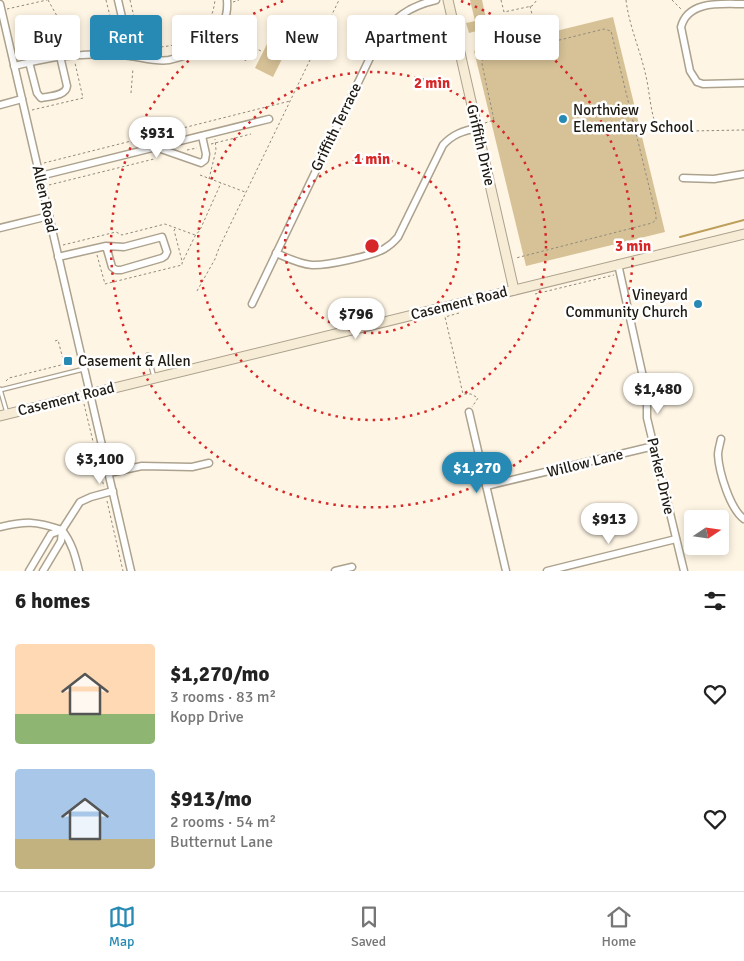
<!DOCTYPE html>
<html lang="en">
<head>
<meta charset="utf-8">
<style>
	:root { --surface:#fff; --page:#f2f2f2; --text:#222; --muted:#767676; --line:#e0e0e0; --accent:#278ab4 }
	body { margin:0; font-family:Signika,sans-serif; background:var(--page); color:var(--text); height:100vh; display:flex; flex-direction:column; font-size:19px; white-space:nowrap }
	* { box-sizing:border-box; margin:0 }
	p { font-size:16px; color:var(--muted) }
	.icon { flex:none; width:28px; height:28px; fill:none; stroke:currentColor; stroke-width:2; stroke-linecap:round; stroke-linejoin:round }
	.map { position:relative; height:571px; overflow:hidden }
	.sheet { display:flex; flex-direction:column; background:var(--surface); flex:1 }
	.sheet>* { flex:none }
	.guide { position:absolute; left:15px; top:15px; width:715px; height:45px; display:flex; gap:10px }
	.needle { width:32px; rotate:77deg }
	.tools { position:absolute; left:684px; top:510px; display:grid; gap:10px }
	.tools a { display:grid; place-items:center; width:45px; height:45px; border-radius:5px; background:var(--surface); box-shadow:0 2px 8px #0003; font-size:25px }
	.price { position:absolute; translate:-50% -42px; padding:0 11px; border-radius:18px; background:#fff; color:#222; font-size:16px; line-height:32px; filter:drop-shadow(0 1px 2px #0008) }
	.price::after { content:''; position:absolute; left:50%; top:30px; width:15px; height:11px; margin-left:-8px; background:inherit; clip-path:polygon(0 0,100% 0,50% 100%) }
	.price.on { background:var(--accent); color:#fff }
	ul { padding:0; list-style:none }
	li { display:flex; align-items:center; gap:15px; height:125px; padding:0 15px }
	li span { display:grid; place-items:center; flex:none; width:140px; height:100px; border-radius:5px; color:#555 }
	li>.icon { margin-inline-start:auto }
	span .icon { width:60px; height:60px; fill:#fffc; stroke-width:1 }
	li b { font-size:21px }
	h2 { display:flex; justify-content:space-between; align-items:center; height:60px; padding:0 15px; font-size:21px }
	.tag { padding:0 18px; border-radius:5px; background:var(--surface); box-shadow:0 2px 8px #0003; font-size:18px; line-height:45px }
	.tag.on { background:var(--accent); color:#fff }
	.menu { display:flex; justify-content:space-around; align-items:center; height:70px; border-top:1px solid var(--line); background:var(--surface); font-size:14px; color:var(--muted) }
	.menu a { display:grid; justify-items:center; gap:2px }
	.menu .on { color:var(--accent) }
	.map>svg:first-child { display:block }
	.green { fill:#d7c297 }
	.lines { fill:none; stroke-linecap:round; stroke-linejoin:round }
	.stream { stroke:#bd9e5a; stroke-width:2 }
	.lane-casing { stroke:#aca28e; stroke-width:5.5 }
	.street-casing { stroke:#aca28e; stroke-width:9 }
	.secondary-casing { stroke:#aca28e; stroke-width:11 }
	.path { stroke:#908a7d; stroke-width:1; stroke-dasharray:2.5 2.5; stroke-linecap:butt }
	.lane { stroke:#fff; stroke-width:3 }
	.street { stroke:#fff; stroke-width:6 }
	.secondary { stroke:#f7ecd5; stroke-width:9 }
	.ring { fill:none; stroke:#d62828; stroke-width:2.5; stroke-dasharray:2.5 5 }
	.poi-dot { fill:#278ab4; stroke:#fff; stroke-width:2 }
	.labels { text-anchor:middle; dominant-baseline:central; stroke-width:5; stroke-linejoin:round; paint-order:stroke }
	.poi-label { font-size:15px; fill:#1f1b13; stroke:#fff; text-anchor:start }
	.street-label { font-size:15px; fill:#1f1b13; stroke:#fff }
	.centre { fill:#d62828; stroke:#fff; stroke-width:2.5 }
	.ring-label { font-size:15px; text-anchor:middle; font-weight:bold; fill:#d62828; stroke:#fff; stroke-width:5; stroke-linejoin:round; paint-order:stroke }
</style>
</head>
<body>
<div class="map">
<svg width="744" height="571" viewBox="0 0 744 571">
	<rect width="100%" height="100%" fill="#fef5e4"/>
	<g class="green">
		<polygon points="470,0 482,0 488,28 469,33 466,23 475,21"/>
		<polygon points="613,17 665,232 526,266 474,51"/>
		<polygon points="273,32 291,41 273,77 255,68"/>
	</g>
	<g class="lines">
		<polyline class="stream" points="680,237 744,220"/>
		<defs>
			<g id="lane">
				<polyline points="148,355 154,377"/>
				<polyline points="0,389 7,413"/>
				<polyline points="0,390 84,369"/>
			</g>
			<g id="street">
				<polyline points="118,0 131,56"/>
				<polyline points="0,4 131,571"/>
				<path d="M744,4c-23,0 -56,-4 -63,23l9,44 7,11 6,2 41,-1"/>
				<path d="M29,62l8,31 4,5c9,-2 25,-2 26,-12l-7,-30"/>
				<path d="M14,66c23,-5 45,-11 68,-11 16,-1 33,-1 49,1 13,2 26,6 38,4 30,-6 61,-26 58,-60"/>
				<polyline points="0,105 22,99"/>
				<polyline points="158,148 201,163 205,160 206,154 202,136"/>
				<polyline points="40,176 269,119"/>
				<polyline points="683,178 714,179 744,174"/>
				<polyline points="0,228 49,216"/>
				<path d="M276,253c12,5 23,11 36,12 13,1 60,-9 72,-16 5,-3 10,-7 14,-12l45,-92c10,-11 20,-14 34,-17"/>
				<polyline points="58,257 106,246 124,247 162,237 167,252 165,256 162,258 121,270 116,270 112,267 106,246"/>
				<polyline points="618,264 647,395 647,418 684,571"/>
				<path d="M252,304l126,-263c14,-23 32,-35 58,-41"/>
				<polyline points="469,412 506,571"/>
				<path d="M721,439c-1,5 -3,11 -3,16 1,17 12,54 26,64"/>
				<polyline points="109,473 142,466 192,467 209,463"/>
				<polyline points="486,486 654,446"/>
				<path d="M0,527c27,-6 35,-6 62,3"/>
				<path d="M62,530c10,13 13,25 17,41"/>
				<polyline points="29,571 51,534 62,530"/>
				<polyline points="43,571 61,541 62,530 80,502 91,497 113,491"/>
				<polyline points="335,571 352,567"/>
				<polyline points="547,571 676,539"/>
			</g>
			<g id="secondary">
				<polyline points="448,0 514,290"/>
				<polyline points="0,416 744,234"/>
			</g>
		</defs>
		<use href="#lane" class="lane-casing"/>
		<use href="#street" class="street-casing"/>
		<use href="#secondary" class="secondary-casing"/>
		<g class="path">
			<polyline points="48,0 75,48"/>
			<polyline points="106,0 118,48"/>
			<polyline points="130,0 142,50"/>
			<polyline points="501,0 504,12 532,6 537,0"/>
			<path d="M626,0c3,25 13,47 19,72 5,19 5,43 14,61l31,-2 54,-1"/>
			<polyline points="672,0 682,10"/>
			<polyline points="233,2 239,0"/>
			<polyline points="530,6 539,44"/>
			<polyline points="7,9 47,0"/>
			<polyline points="45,30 47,43"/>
			<polyline points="224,45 234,55 247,61 253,47 263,52"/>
			<polyline points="32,47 28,33 61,25"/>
			<path d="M136,48c37,0 74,-4 79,-48"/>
			<polyline points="17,51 69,41"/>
			<polyline points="131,93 133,68"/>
			<polyline points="32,110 83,98 75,63"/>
			<polyline points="485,123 494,120 482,64 483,59 604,29 611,31 656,215 656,220 652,223 516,258"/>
			<polyline points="211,144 251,134"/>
			<polyline points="187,150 197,148"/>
			<polyline points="44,163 290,101"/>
			<polyline points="200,175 245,192"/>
			<polyline points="209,179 216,150 215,139"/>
			<polyline points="49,185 154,159"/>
			<polyline points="175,229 174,230 182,261"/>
			<polyline points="63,245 116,232 122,235 165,224 195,235"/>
			<polyline points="97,255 105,284 182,265 182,263 195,236 200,230 221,183"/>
			<polyline points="197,291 215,259 219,248 339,0"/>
			<polyline points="535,294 614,275"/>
			<polyline points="459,313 445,317 463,394 471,394 478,398 472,407"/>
			<polyline points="55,341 58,340 64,363"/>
			<polyline points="6,381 9,378 73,362"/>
			<polyline points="84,404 104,487"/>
			<polyline points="107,501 123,571"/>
		</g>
		<use href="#lane" class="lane"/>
		<use href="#street" class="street"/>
		<use href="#secondary" class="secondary"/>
	</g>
	<g class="ring">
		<circle cx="372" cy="246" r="87"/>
		<circle cx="372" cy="246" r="174"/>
		<path d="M461 1A261 261 0 1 1 283 1"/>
	</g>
	<g class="poi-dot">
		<circle cx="563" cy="119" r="5"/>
		<circle cx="698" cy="304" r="5"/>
		<rect x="63" y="356" width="10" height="10" rx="2.5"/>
	</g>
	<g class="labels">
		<g class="poi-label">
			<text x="573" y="110">Northview<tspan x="573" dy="17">Elementary School</tspan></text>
			<text x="688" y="295" text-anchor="end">Vineyard<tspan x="688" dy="17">Community Church</tspan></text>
			<text x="78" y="361">Casement &amp; Allen</text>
		</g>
		<g class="street-label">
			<text transform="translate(336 127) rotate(-64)">Griffith Terrace</text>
			<text transform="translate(481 145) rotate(77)">Griffith Drive</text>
			<text transform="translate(45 199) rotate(77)">Allen Road</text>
			<text transform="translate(459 303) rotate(-14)">Casement Road</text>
			<text transform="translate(66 399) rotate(-14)">Casement Road</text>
			<text transform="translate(585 463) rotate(-14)">Willow Lane</text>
			<text transform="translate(661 476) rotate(77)">Parker Drive</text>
		</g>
	</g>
	<circle cx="372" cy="246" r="8" class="centre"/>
	<g class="ring-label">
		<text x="432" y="88">2 min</text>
		<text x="372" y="164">1 min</text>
		<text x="633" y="251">3 min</text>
	</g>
</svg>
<div class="tools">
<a><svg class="needle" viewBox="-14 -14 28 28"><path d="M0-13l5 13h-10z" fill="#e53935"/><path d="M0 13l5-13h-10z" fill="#767676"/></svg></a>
</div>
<b class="price" style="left:157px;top:159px">$931</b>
<b class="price" style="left:356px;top:340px">$796</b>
<b class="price" style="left:658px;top:415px">$1,480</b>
<b class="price" style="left:100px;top:485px">$3,100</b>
<b class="price on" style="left:477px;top:494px">$1,270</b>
<b class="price" style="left:609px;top:545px">$913</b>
<div class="guide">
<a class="tag">Buy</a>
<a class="tag on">Rent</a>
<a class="tag">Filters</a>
<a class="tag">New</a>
<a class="tag">Apartment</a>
<a class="tag">House</a>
</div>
</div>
<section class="sheet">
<h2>6 homes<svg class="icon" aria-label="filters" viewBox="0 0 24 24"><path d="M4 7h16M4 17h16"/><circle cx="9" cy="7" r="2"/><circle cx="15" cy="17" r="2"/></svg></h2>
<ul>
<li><span style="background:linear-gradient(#ffd9b3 70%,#8fb573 0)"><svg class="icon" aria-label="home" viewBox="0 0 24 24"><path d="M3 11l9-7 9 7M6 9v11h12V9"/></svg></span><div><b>$1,270/mo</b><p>3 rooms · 83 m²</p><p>Kopp Drive</p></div><svg class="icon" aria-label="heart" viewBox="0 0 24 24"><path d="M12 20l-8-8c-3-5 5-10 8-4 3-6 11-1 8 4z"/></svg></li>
<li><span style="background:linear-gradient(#a9c7e8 70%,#c2b280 0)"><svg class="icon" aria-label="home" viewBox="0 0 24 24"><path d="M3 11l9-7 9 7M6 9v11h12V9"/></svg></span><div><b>$913/mo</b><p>2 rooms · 54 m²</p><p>Butternut Lane</p></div><svg class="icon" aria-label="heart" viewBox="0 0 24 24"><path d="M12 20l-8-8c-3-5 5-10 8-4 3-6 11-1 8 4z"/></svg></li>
</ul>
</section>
<nav class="menu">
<a class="on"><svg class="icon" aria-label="map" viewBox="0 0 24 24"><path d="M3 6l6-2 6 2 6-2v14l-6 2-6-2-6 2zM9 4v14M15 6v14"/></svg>Map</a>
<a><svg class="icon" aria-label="saved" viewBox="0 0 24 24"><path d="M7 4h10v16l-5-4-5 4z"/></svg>Saved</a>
<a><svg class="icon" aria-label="home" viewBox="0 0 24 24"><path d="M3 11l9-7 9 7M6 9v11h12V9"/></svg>Home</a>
</nav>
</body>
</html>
